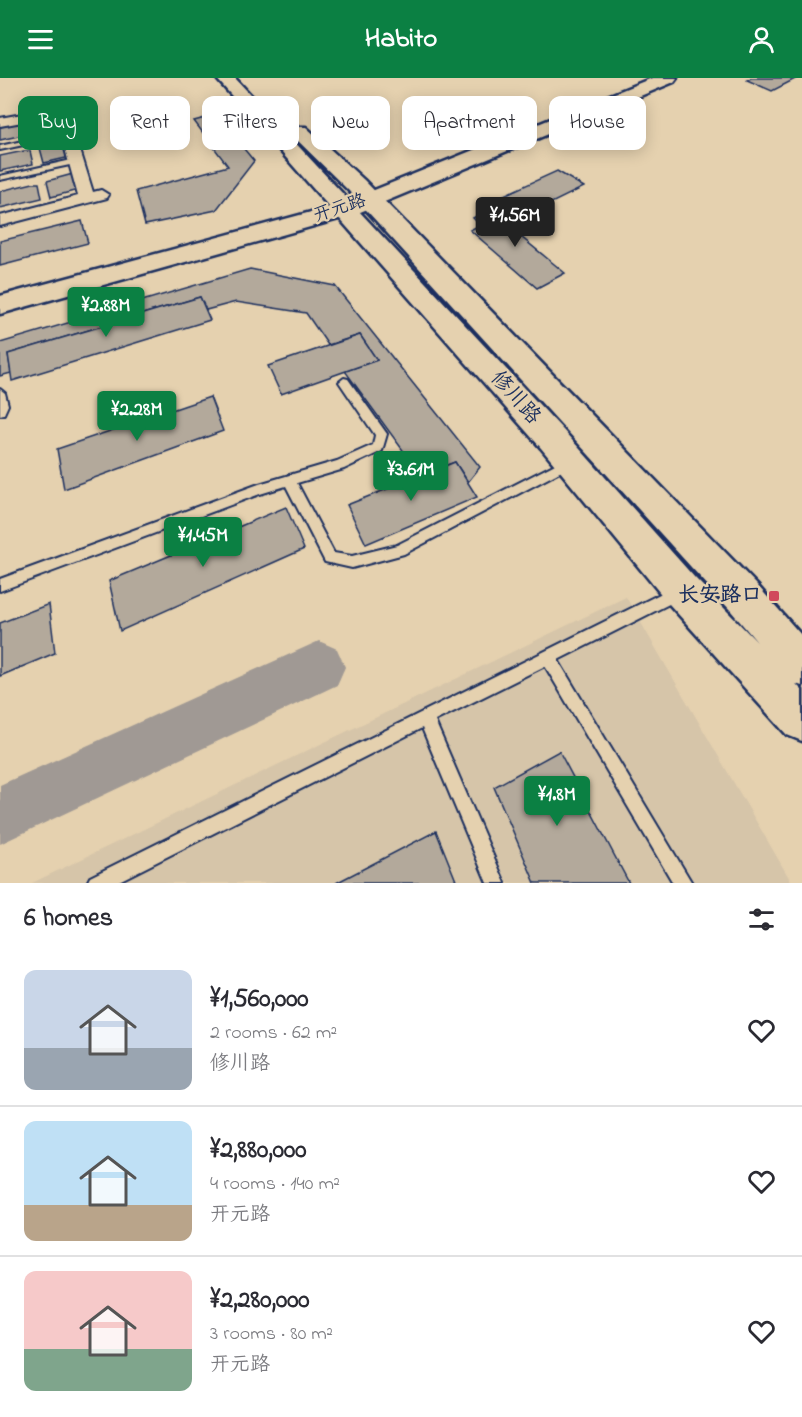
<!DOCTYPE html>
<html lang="en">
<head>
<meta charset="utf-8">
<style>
	:root { --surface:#fff; --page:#f2f2f3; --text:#2b2b33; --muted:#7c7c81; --line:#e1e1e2; --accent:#0b8043 }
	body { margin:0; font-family:"Indie Flower","LXGW WenKai TC",sans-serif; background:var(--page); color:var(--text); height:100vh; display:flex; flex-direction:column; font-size:22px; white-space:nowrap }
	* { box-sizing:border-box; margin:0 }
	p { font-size:20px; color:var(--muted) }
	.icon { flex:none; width:33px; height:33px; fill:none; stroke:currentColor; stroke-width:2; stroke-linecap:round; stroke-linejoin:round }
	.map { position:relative; height:805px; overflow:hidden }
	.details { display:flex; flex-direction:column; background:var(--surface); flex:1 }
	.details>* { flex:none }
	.banner { position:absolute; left:18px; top:18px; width:766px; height:54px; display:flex; gap:12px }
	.price { position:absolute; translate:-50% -51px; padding:0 14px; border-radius:6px; background:var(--accent); color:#fff; font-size:20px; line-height:39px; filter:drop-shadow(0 2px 3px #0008) }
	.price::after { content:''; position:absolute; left:50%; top:36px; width:18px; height:14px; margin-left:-9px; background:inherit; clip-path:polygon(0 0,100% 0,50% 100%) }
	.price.selected { background:#222; color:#fff }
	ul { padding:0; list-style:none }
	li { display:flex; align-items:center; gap:18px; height:150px; padding:0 24px }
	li+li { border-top:2px solid var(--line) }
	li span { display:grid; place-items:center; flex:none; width:168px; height:120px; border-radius:12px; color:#555 }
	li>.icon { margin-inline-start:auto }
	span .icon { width:72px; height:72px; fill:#fffc; stroke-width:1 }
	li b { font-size:26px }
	h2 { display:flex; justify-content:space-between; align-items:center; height:72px; padding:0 24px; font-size:26px }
	.tag { padding:0 21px; border-radius:12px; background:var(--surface); box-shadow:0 3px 15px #0003; font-size:21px; line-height:54px }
	.tag.selected { background:var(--accent); color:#fff }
	header { display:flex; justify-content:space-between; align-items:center; height:78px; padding:0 24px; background:var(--accent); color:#fff; font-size:27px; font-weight:700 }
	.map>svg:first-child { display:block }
	.built { fill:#d6c5a9 }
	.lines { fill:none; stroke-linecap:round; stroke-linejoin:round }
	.river { fill:#a09994; fill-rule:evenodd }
	.building { fill:#b3a99b; stroke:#1b2f5e; stroke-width:1.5 }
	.service-casing { stroke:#1b2f5e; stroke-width:4 }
	.minor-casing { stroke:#1b2f5e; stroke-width:4 }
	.secondary-casing { stroke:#1b2f5e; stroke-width:5 }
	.primary-casing { stroke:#1b2f5e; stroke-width:5 }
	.service { fill:#e5d1af; fill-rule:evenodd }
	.minor { fill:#e5d1af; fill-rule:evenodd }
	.secondary { fill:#e5d1af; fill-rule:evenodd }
	.primary { fill:#e5d1af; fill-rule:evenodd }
	.poi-dot { fill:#d1495b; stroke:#e5d1af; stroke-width:2 }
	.labels { text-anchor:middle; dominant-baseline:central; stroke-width:4.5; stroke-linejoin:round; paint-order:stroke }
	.far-street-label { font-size:18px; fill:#1b2f5e; stroke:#e5d1af }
	.street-label { font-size:21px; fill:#1b2f5e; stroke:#e5d1af }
	.poi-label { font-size:21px; font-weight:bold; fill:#1b2f5e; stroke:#e5d1af; text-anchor:end }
</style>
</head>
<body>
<header><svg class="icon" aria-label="menu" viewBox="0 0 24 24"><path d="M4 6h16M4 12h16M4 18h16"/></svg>Habito<svg class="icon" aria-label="person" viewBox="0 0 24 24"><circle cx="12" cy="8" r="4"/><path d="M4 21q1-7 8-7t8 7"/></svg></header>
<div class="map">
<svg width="802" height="805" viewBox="0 0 802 805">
	<rect width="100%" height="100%" fill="#e5d1af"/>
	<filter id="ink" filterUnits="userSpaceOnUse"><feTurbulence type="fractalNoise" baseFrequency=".0167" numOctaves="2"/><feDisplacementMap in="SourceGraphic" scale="12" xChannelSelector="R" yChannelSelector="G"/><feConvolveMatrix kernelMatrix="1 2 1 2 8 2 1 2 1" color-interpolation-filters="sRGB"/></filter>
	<g filter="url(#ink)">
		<polygon class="built" points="626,519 792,805 32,805"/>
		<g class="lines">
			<polygon class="river" points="319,563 337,571 345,589 337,607 0,766 0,707"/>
		</g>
		<g class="building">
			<polygon points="751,0 797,0 772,13 747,2"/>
			<polygon points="57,37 61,49 36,55 33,42"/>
			<polygon points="216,37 254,83 216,132 145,147 136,113 228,88 194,43"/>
			<polygon points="19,45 25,45 28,56 0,62 0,49"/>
			<polygon points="65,65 70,79 44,85 40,70"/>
			<polygon points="24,73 30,73 33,86 0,93 0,78"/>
			<polygon points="557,93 584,109 517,142 491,123"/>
			<polygon points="73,96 78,112 51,119 47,103"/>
			<polygon points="33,105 39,105 42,120 0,130 0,113"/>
			<polygon points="496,127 507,135 498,140 565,195 537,210 470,152 480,147 473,140"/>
			<polygon points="82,143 88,165 0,188 0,163"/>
			<polygon points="250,191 335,208 480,389 468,404 455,384 421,397 345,293 377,282 360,257 328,267 306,235 236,224 206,232 200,219 8,276 11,295 0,298 0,265"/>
			<polygon points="200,219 210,242 12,303 8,276"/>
			<polygon points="360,257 377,282 281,316 268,288"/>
			<polygon points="210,319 223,353 64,411 57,371"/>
			<polygon points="455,384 477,419 366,466 347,427"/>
			<polygon points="286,429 304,471 120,553 109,503"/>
			<polygon points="49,526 55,575 0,598 0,545"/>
			<polygon points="559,673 629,805 535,805 494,709"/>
			<polygon points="436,753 457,805 336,805"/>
		</g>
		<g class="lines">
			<defs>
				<g id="service">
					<polygon points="67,53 70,53 70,57 0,72 0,68"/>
					<polygon points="76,81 79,81 79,85 0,102 0,98"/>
					<polygon points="344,300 348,301 387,356 382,373 344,391 297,405 334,475 352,478 397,467 567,380 575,380 577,383 575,386 404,476 352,490 325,484 286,408 260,416 0,513 0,501 259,406 337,383 373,367 375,357 339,304"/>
					<polygon points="0,311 5,315 8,327 4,336 0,337"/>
					<polygon points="678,507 683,509 685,514 683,519 558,582 692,805 673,805 545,588 435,643 505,805 487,805 422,650 115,805 87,805 90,799"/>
				</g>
				<polygon id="minor" points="61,29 68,33 93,114 101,112 109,117 107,120 0,148 0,138 78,118 56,38 0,48 0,40"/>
				<polygon id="secondary" points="652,0 677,0 674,4 353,137 0,236 0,218 337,127"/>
				<polygon id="primary" points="216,0 235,0 563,352 695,500 757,564 731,533 348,112 292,57 289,53 292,49 306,49 364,102 757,507 802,558 802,608 796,606 802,612 802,663 787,657 669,526 541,370"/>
			</defs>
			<use href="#service" class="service-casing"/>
			<use href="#minor" class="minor-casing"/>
			<use href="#secondary" class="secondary-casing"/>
			<use href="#primary" class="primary-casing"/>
			<use href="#service" class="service"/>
			<use href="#minor" class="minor"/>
			<use href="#secondary" class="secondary"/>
			<use href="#primary" class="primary"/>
		</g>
	</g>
	<rect class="poi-dot" x="768" y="512" width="12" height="12" rx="3"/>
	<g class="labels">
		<g class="far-street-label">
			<text transform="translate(340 131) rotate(-18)">开元路</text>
		</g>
		<g class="street-label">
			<text transform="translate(515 320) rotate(48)">修川路</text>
		</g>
		<g class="poi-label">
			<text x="762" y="518">长安路口</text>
		</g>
	</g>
</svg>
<b class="price selected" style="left:515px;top:170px">¥1.56M</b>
<b class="price" style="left:106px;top:260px">¥2.88M</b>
<b class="price" style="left:137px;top:364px">¥2.28M</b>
<b class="price" style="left:411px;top:424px">¥3.61M</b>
<b class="price" style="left:203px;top:490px">¥1.45M</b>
<b class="price" style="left:557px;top:749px">¥1.8M</b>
<div class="banner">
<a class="tag selected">Buy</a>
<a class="tag">Rent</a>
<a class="tag">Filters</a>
<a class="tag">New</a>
<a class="tag">Apartment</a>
<a class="tag">House</a>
</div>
</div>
<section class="details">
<h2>6 homes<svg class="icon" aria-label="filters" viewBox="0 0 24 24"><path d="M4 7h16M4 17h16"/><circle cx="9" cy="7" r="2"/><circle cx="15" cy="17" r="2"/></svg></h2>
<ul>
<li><span style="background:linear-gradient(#c9d6e8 65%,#9aa5b1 0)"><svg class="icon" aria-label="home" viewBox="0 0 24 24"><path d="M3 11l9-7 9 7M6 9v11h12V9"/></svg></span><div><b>¥1,560,000</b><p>2 rooms · 62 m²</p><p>修川路</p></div><svg class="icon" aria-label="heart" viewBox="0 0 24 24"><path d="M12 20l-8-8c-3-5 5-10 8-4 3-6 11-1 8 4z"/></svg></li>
<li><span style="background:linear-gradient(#bfe0f5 70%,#b9a48a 0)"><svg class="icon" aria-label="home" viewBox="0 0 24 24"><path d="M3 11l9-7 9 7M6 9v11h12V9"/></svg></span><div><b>¥2,880,000</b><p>4 rooms · 140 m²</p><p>开元路</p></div><svg class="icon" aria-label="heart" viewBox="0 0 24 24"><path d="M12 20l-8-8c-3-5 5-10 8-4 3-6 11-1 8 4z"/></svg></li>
<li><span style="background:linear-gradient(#f6c9c9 65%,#7fa58c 0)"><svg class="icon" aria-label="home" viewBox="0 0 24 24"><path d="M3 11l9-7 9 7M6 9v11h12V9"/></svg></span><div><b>¥2,280,000</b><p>3 rooms · 80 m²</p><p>开元路</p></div><svg class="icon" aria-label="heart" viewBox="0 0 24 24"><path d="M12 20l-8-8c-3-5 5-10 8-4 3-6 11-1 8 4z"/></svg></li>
</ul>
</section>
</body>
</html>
